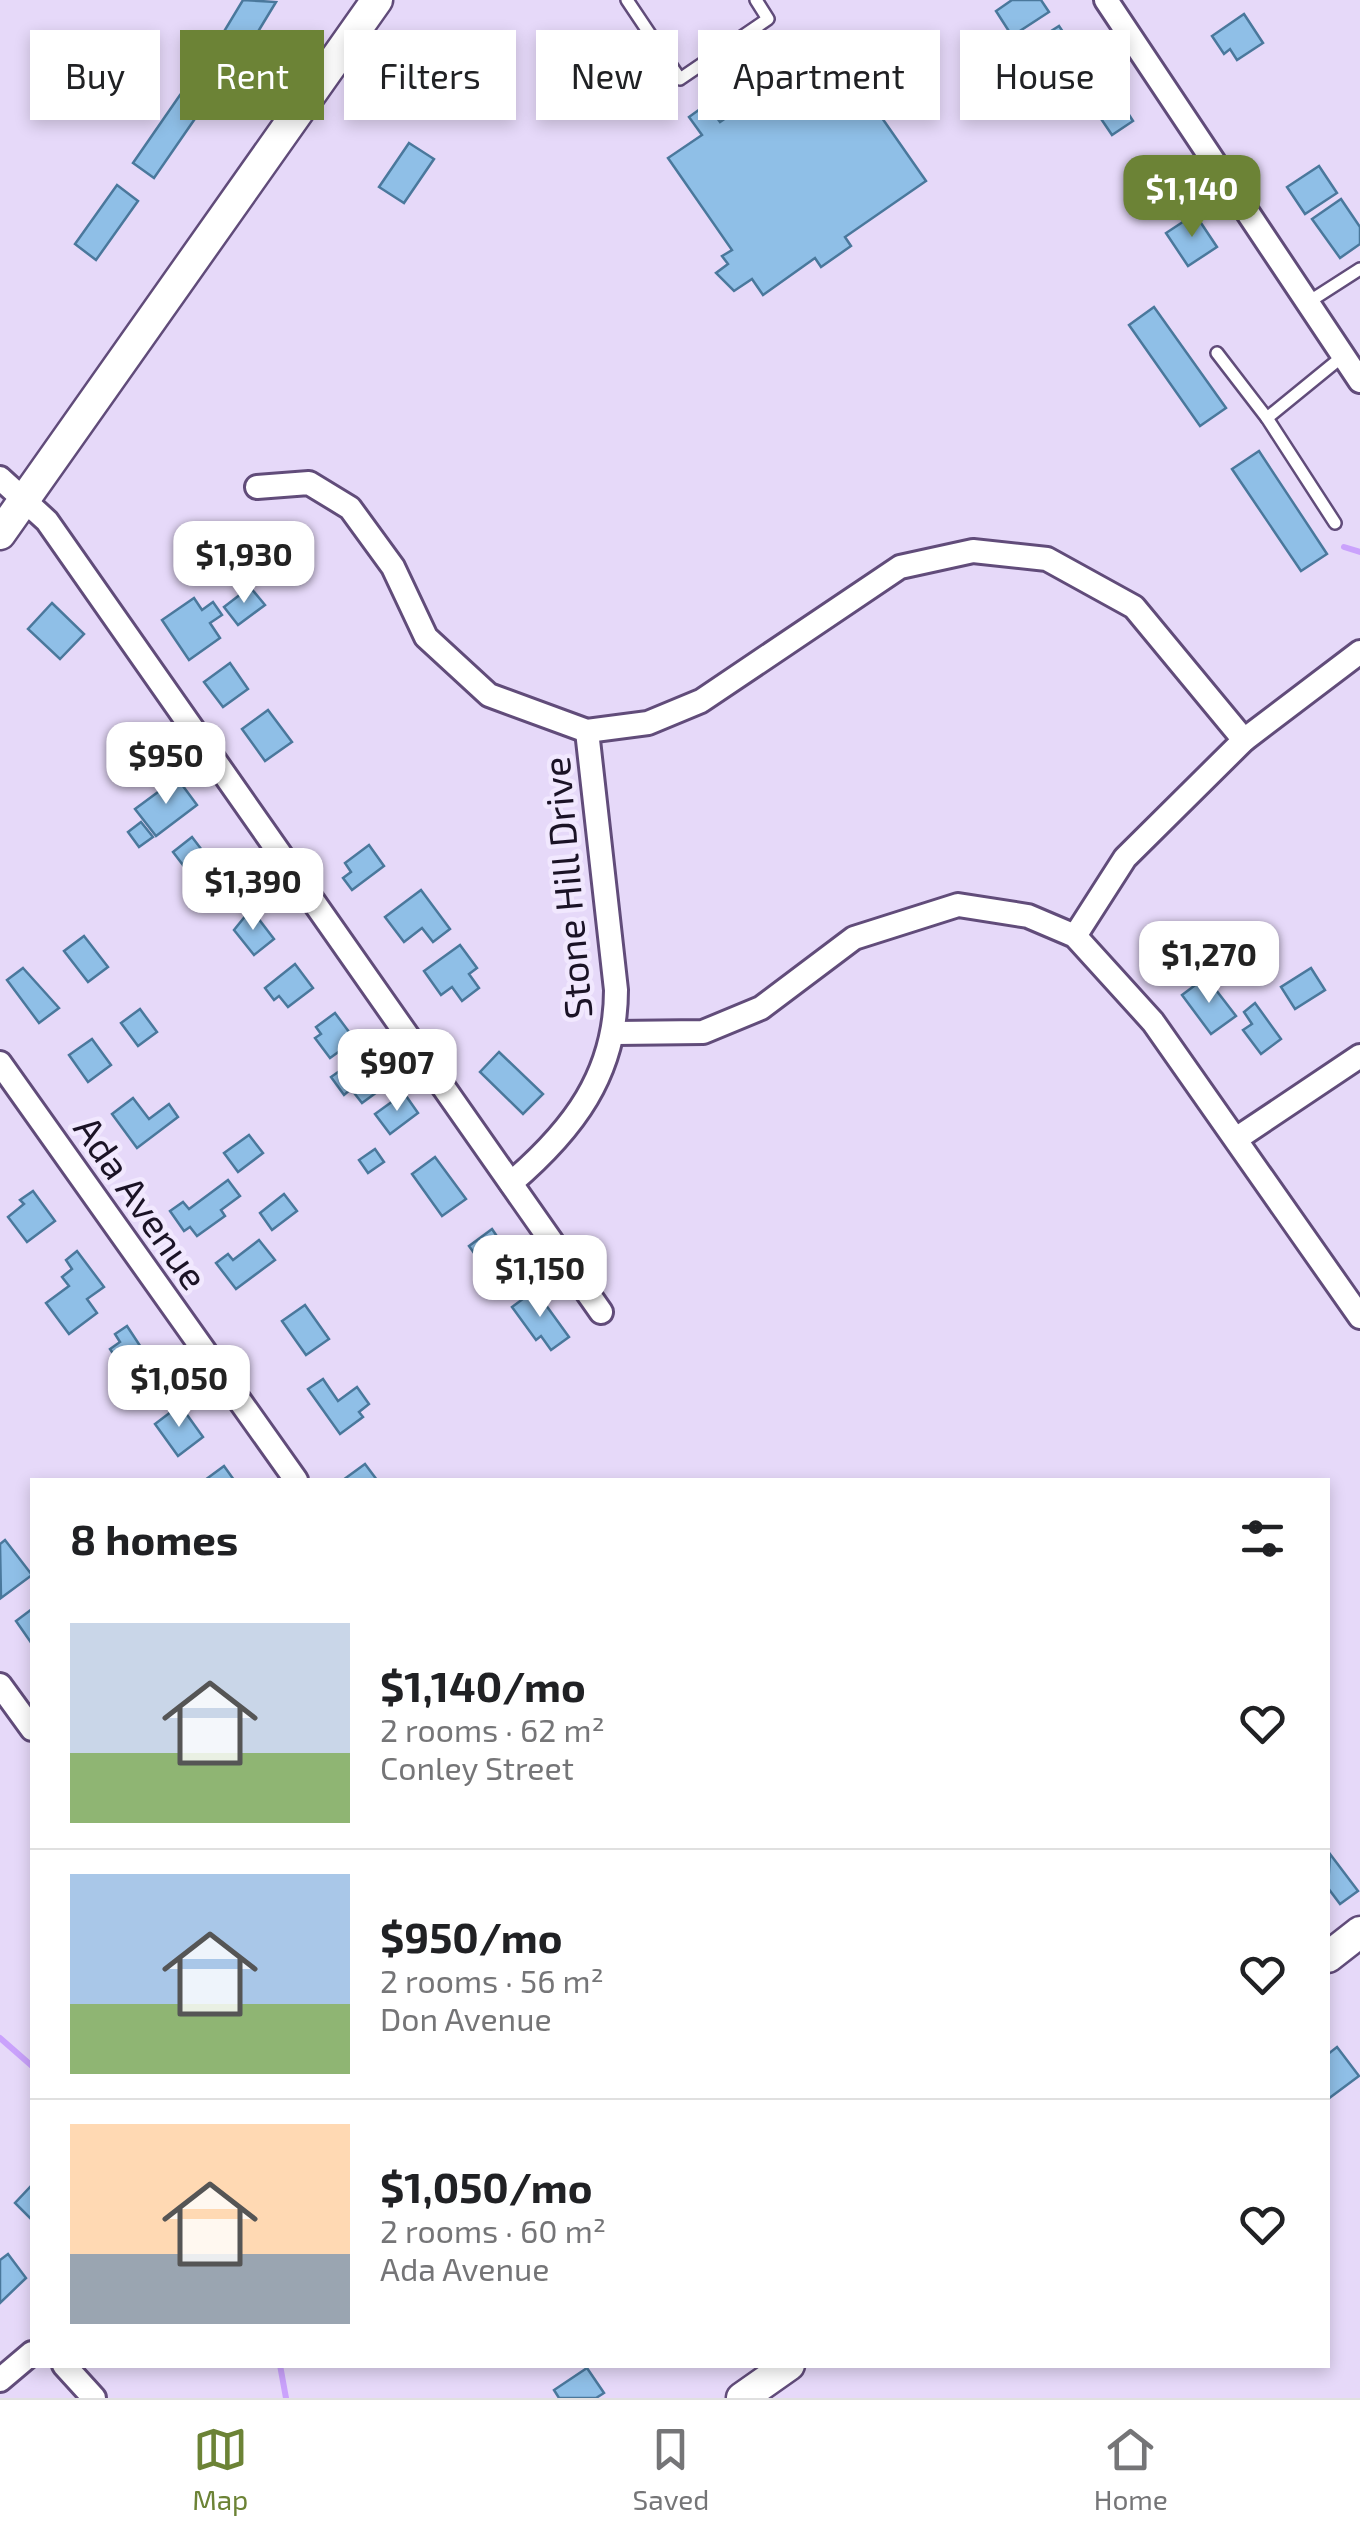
<!DOCTYPE html>
<html lang="en">
<head>
<meta charset="utf-8">
<style>
	:root { --surface:#fff; --page:#f2f2f2; --text:#202124; --muted:#757577; --line:#e0e0e0; --accent:#6c8336 }
	body { margin:0; font-family:"Exo 2",sans-serif; background:var(--page); color:var(--text); height:100vh; display:flex; flex-direction:column; font-size:38px; white-space:nowrap }
	* { box-sizing:border-box; margin:0 }
	p { font-size:32px; color:var(--muted) }
	.icon { flex:none; width:55px; height:55px; fill:none; stroke:currentColor; stroke-width:2; stroke-linecap:round; stroke-linejoin:round }
	.map { position:relative; flex:1; overflow:hidden }
	.details { position:absolute; left:30px; top:1478px; width:1300px; height:890px; display:flex; flex-direction:column; background:var(--surface); border-radius:0px; box-shadow:0 5px 15px #0003 }
	.details>* { flex:none }
	.banner { position:absolute; left:30px; top:30px; width:1300px; height:90px; display:flex; gap:20px }
	.price { position:absolute; translate:-50% -85px; padding:0 22px; border-radius:20px; background:#fff; color:#222; font-size:32px; line-height:65px; filter:drop-shadow(0 2px 5px #0008) }
	.price::after { content:''; position:absolute; left:50%; top:60px; width:30px; height:22px; margin-left:-15px; background:inherit; clip-path:polygon(0 0,100% 0,50% 100%) }
	.price.on { background:var(--accent); color:#fff }
	ul { padding:0; list-style:none }
	li { display:flex; align-items:center; gap:30px; height:250px; padding:0 40px }
	li+li { border-top:2px solid var(--line) }
	li span { display:grid; place-items:center; flex:none; width:280px; height:200px; border-radius:0px; color:#555 }
	li>.icon { margin-inline-start:auto }
	span .icon { width:120px; height:120px; fill:#fffc; stroke-width:1 }
	li b { font-size:42px }
	h2 { display:flex; justify-content:space-between; align-items:center; height:120px; padding:0 40px; font-size:42px }
	.chip { padding:0 35px; border-radius:0px; background:var(--surface); box-shadow:0 5px 15px #0003; font-size:35px; line-height:90px }
	.chip.on { background:var(--accent); color:#fff }
	.menu { display:flex; justify-content:space-around; align-items:center; height:140px; border-top:2px solid var(--line); background:var(--surface); font-size:28px; color:var(--muted) }
	.menu a { display:grid; justify-items:center; gap:5px }
	.menu .on { color:var(--accent) }
	.map>svg:first-child { display:block }
	.lines { fill:none; stroke-linecap:round; stroke-linejoin:round }
	.stream { stroke:#caa2fc; stroke-width:6 }
	.building { fill:#8fbfe7; stroke:#4a789c; stroke-width:2.5 }
	.lane-casing { stroke:#614c7a; stroke-width:16 }
	.street-casing { stroke:#614c7a; stroke-width:28 }
	.secondary-casing { stroke:#614c7a; stroke-width:35 }
	.lane { stroke:#fff; stroke-width:11 }
	.street { stroke:#fff; stroke-width:22 }
	.secondary { stroke:#fff; stroke-width:30 }
	.labels { text-anchor:middle; dominant-baseline:central; stroke-width:9; stroke-linejoin:round; paint-order:stroke }
	.street-label { font-size:38px; fill:#1b1326; stroke:#f1e8fe }
</style>
</head>
<body>
<div class="map">
<svg width="1360" height="2398" viewBox="0 0 1360 2398">
	<rect width="100%" height="100%" fill="#e6d9f9"/>
	<g class="lines">
		<g class="stream">
			<polyline points="1344,547 1360,552"/>
			<polyline points="0,2038 32,2066"/>
			<polyline points="280,2365 286,2398"/>
		</g>
	</g>
	<g class="building">
		<polygon points="243,0 276,2 239,63 214,48"/>
		<polygon points="1012,0 1041,0 1049,12 1012,36 996,11"/>
		<polygon points="1244,14 1263,43 1237,60 1230,49 1224,54 1212,36"/>
		<polygon points="1059,26 1075,50 1040,73 1023,49"/>
		<polygon points="831,45 926,181 845,237 851,246 821,267 815,258 763,295 752,279 734,291 716,273 728,264 722,256 732,250 668,158 702,135 689,117 707,104 720,122"/>
		<polygon points="465,64 497,96 477,115 467,105 461,111 440,89"/>
		<polygon points="1059,79 1066,89 1047,103 1040,92"/>
		<polygon points="1111,87 1133,121 1112,135 1089,101"/>
		<polygon points="180,95 201,110 154,178 133,163"/>
		<polygon points="409,143 434,159 404,203 379,187"/>
		<polygon points="1319,166 1337,193 1305,214 1287,187"/>
		<polygon points="1165,169 1184,197 1160,213 1141,185"/>
		<polygon points="117,185 138,201 96,260 75,244"/>
		<polygon points="1341,199 1360,227 1360,244 1340,258 1312,219"/>
		<polygon points="1195,214 1217,247 1188,266 1166,233"/>
		<polygon points="1154,307 1226,408 1200,426 1129,325"/>
		<polygon points="1259,451 1327,554 1301,571 1232,469"/>
		<polygon points="250,587 265,605 238,625 224,607"/>
		<polygon points="194,598 202,610 213,602 222,615 210,623 220,638 189,660 162,620"/>
		<polygon points="52,603 84,634 60,659 28,629"/>
		<polygon points="230,663 248,689 223,707 204,682"/>
		<polygon points="268,710 292,742 265,761 242,729"/>
		<polygon points="177,778 197,805 156,836 135,809"/>
		<polygon points="141,822 153,837 139,847 128,832"/>
		<polygon points="192,837 224,879 205,894 173,852"/>
		<polygon points="369,845 384,866 352,890 343,878 351,872 345,863"/>
		<polygon points="421,890 450,929 433,942 422,928 404,942 385,917"/>
		<polygon points="251,909 274,939 254,955 234,930"/>
		<polygon points="84,936 108,967 88,982 64,951"/>
		<polygon points="460,945 477,968 469,974 479,988 462,1001 452,987 441,995 424,971"/>
		<polygon points="295,964 313,988 288,1007 279,996 274,1000 265,988"/>
		<polygon points="23,968 59,1008 39,1023 7,980"/>
		<polygon points="1311,968 1325,990 1295,1009 1281,987"/>
		<polygon points="1206,977 1236,1016 1211,1034 1182,995"/>
		<polygon points="1255,1003 1281,1039 1261,1054 1243,1030 1252,1024 1244,1012"/>
		<polygon points="140,1009 157,1032 138,1046 121,1023"/>
		<polygon points="335,1013 355,1040 330,1058 315,1038 321,1034 316,1027"/>
		<polygon points="92,1039 111,1065 88,1082 69,1055"/>
		<polygon points="499,1052 543,1094 523,1114 480,1072"/>
		<polygon points="365,1053 388,1084 362,1103 351,1089 344,1095 331,1077"/>
		<polygon points="404,1093 418,1113 390,1134 375,1114"/>
		<polygon points="133,1098 149,1119 169,1104 178,1117 137,1148 112,1114"/>
		<polygon points="249,1135 263,1153 238,1172 224,1153"/>
		<polygon points="375,1149 384,1162 368,1173 359,1160"/>
		<polygon points="435,1157 466,1199 442,1216 412,1174"/>
		<polygon points="228,1180 240,1196 221,1210 225,1216 197,1236 190,1227 184,1231 170,1211 183,1202 189,1209"/>
		<polygon points="33,1191 55,1221 27,1242 8,1217 24,1204 20,1200"/>
		<polygon points="284,1194 297,1211 272,1230 260,1213"/>
		<polygon points="492,1229 509,1254 487,1271 469,1246"/>
		<polygon points="259,1240 275,1260 236,1289 216,1263 228,1254 233,1260"/>
		<polygon points="77,1251 104,1287 87,1299 97,1313 69,1334 46,1303 69,1286 62,1277 72,1269 66,1260"/>
		<polygon points="535,1290 569,1337 551,1350 541,1336 536,1340 512,1307"/>
		<polygon points="305,1305 329,1339 306,1355 282,1321"/>
		<polygon points="127,1326 150,1361 128,1376 110,1349 120,1342 115,1334"/>
		<polygon points="323,1379 338,1401 357,1387 369,1404 359,1412 363,1417 340,1434 308,1389"/>
		<polygon points="180,1405 203,1437 178,1456 155,1424"/>
		<polygon points="365,1464 377,1480 343,1480"/>
		<polygon points="224,1466 234,1480 205,1480"/>
		<polygon points="5,1540 32,1575 1,1598 0,1544"/>
		<polygon points="32,1609 32,1644 16,1621"/>
		<polygon points="1330,1854 1358,1891 1340,1904 1328,1888"/>
		<polygon points="1337,2047 1359,2076 1328,2099 1328,2054"/>
		<polygon points="32,2185 32,2220 15,2203"/>
		<polygon points="8,2254 26,2278 0,2303 0,2260"/>
		<polygon points="587,2368 604,2393 596,2398 559,2398 554,2390"/>
	</g>
	<g class="lines">
		<defs>
			<g id="lane">
				<polyline points="627,0 680,79 768,19 756,0"/>
				<polyline points="1307,303 1360,269"/>
				<polyline points="1217,353 1267,418 1343,356"/>
				<polyline points="1267,418 1335,523"/>
			</g>
			<g id="street">
				<polyline points="1106,0 1360,381"/>
				<polyline points="0,478 47,521 601,1312"/>
				<polyline points="257,487 309,483 350,508 393,567 426,637 489,695 587,731 648,723 701,701 900,567 973,551 1047,559 1134,607 1244,740"/>
				<polyline points="1075,936 1125,858 1244,740 1360,652"/>
				<polyline points="616,1033 703,1032 761,1008 854,938 958,905 1028,916 1075,936 1153,1022 1360,1317"/>
				<polyline points="0,1063 296,1480"/>
				<polyline points="1236,1139 1360,1056"/>
				<path d="M511,1183c62,-53 105,-109 105,-193l-29,-259"/>
				<polyline points="0,1685 32,1729"/>
				<polyline points="64,2365 94,2398"/>
				<polyline points="0,2380 32,2353"/>
			</g>
			<g id="secondary">
				<polyline points="0,534 377,0"/>
				<polyline points="1328,1957 1360,1932"/>
				<polyline points="742,2398 789,2365"/>
			</g>
		</defs>
		<use href="#lane" class="lane-casing"/>
		<use href="#street" class="street-casing"/>
		<use href="#secondary" class="secondary-casing"/>
		<use href="#lane" class="lane"/>
		<use href="#street" class="street"/>
		<use href="#secondary" class="secondary"/>
	</g>
	<g class="labels">
		<g class="street-label">
			<text transform="translate(566 888) rotate(-95)">Stone Hill Drive</text>
			<text transform="translate(142 1202) rotate(55)">Ada Avenue</text>
		</g>
	</g>
</svg>
<b class="price on" style="left:1192px;top:240px">$1,140</b>
<b class="price" style="left:244px;top:606px">$1,930</b>
<b class="price" style="left:166px;top:807px">$950</b>
<b class="price" style="left:253px;top:933px">$1,390</b>
<b class="price" style="left:1209px;top:1006px">$1,270</b>
<b class="price" style="left:397px;top:1114px">$907</b>
<b class="price" style="left:540px;top:1320px">$1,150</b>
<b class="price" style="left:179px;top:1430px">$1,050</b>
<div class="banner">
<a class="chip">Buy</a>
<a class="chip on">Rent</a>
<a class="chip">Filters</a>
<a class="chip">New</a>
<a class="chip">Apartment</a>
<a class="chip">House</a>
</div>
<section class="details">
<h2>8 homes<svg class="icon" aria-label="filters" viewBox="0 0 24 24"><path d="M4 7h16M4 17h16"/><circle cx="9" cy="7" r="2"/><circle cx="15" cy="17" r="2"/></svg></h2>
<ul>
<li><span style="background:linear-gradient(#c9d6e8 65%,#8fb573 0)"><svg class="icon" aria-label="home" viewBox="0 0 24 24"><path d="M3 11l9-7 9 7M6 9v11h12V9"/></svg></span><div><b>$1,140/mo</b><p>2 rooms · 62 m²</p><p>Conley Street</p></div><svg class="icon" aria-label="heart" viewBox="0 0 24 24"><path d="M12 20l-8-8c-3-5 5-10 8-4 3-6 11-1 8 4z"/></svg></li>
<li><span style="background:linear-gradient(#a9c7e8 65%,#8fb573 0)"><svg class="icon" aria-label="home" viewBox="0 0 24 24"><path d="M3 11l9-7 9 7M6 9v11h12V9"/></svg></span><div><b>$950/mo</b><p>2 rooms · 56 m²</p><p>Don Avenue</p></div><svg class="icon" aria-label="heart" viewBox="0 0 24 24"><path d="M12 20l-8-8c-3-5 5-10 8-4 3-6 11-1 8 4z"/></svg></li>
<li><span style="background:linear-gradient(#ffd9b3 65%,#9aa5b1 0)"><svg class="icon" aria-label="home" viewBox="0 0 24 24"><path d="M3 11l9-7 9 7M6 9v11h12V9"/></svg></span><div><b>$1,050/mo</b><p>2 rooms · 60 m²</p><p>Ada Avenue</p></div><svg class="icon" aria-label="heart" viewBox="0 0 24 24"><path d="M12 20l-8-8c-3-5 5-10 8-4 3-6 11-1 8 4z"/></svg></li>
</ul>
</section>
</div>
<nav class="menu">
<a class="on"><svg class="icon" aria-label="map" viewBox="0 0 24 24"><path d="M3 6l6-2 6 2 6-2v14l-6 2-6-2-6 2zM9 4v14M15 6v14"/></svg>Map</a>
<a><svg class="icon" aria-label="saved" viewBox="0 0 24 24"><path d="M7 4h10v16l-5-4-5 4z"/></svg>Saved</a>
<a><svg class="icon" aria-label="home" viewBox="0 0 24 24"><path d="M3 11l9-7 9 7M6 9v11h12V9"/></svg>Home</a>
</nav>
</body>
</html>
